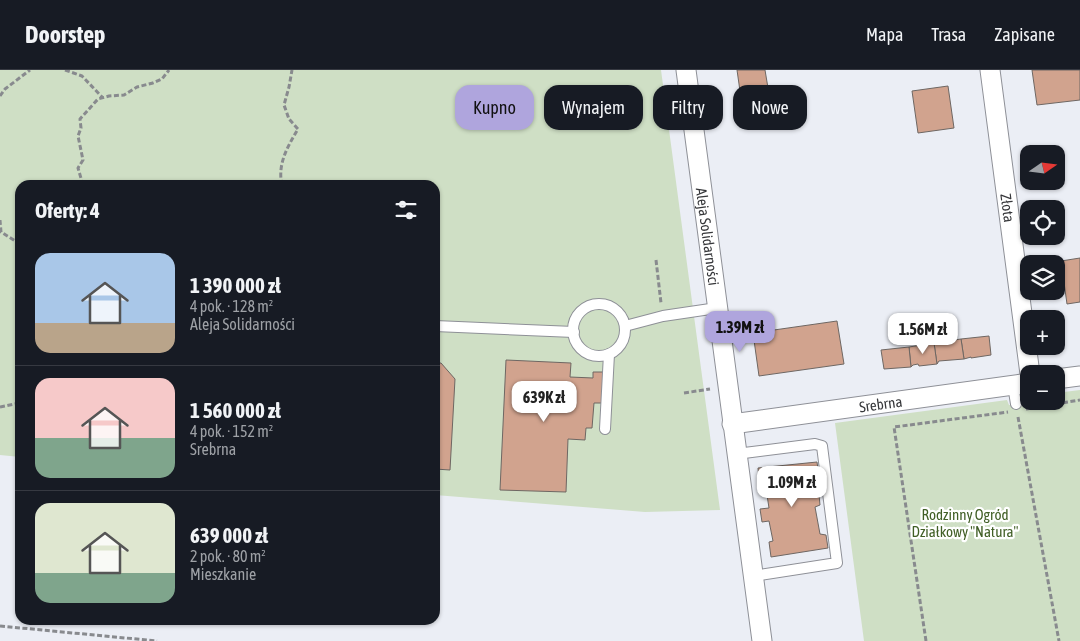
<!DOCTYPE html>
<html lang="pl">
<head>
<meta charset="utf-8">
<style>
	:root { --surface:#171b24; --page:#242831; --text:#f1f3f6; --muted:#9ea1a6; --line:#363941; --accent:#afa5dd }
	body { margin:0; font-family:"Asap Condensed",sans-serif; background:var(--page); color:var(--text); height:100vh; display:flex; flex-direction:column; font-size:19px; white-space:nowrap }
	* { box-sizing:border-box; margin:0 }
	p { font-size:16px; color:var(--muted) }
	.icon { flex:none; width:28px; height:28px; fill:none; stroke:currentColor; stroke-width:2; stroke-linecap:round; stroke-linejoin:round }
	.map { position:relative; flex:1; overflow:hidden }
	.side { position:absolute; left:15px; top:110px; width:425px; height:445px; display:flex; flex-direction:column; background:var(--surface); border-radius:15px; box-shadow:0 1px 4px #0004 }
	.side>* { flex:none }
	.top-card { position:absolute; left:455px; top:15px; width:475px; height:45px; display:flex; gap:10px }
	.needle { width:32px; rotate:76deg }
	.tools { position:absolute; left:1020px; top:75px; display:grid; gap:10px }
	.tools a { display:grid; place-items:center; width:45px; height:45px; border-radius:10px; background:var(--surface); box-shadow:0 1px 4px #0004; font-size:25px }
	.price { position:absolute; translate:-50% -42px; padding:0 11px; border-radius:10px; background:#fff; color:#222; font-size:16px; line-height:32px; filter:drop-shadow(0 1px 2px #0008) }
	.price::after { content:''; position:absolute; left:50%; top:30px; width:15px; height:11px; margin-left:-8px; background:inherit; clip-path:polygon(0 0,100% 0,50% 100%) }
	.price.on { background:var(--accent); color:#111 }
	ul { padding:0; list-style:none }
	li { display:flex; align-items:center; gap:15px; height:125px; padding:0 20px }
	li+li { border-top:1px solid var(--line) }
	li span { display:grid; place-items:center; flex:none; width:140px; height:100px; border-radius:15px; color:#555 }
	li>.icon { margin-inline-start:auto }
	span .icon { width:60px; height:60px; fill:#fffc; stroke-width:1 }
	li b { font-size:21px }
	h2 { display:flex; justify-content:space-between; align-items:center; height:60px; padding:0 20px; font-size:21px }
	.pill { padding:0 18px; border-radius:15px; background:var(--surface); box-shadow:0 1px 4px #0004; font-size:18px; line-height:45px }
	.pill.on { background:var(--accent); color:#111 }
	header { display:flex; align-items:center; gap:30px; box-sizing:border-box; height:70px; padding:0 25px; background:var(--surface); border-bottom:1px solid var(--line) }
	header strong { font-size:24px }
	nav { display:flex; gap:28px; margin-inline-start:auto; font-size:18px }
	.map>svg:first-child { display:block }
	.green { fill:#cfdfc5 }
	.building { fill:#d1a38e; stroke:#6e6763 }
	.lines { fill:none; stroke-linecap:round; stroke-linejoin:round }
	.service-casing { stroke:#8e9097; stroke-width:12 }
	.minor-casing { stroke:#8e9097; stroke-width:21 }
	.path { stroke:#888a8e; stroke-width:3; stroke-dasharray:5 2.5; stroke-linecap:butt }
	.service { stroke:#fff; stroke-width:10 }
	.minor { stroke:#fff; stroke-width:19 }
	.labels { text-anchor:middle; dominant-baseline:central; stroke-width:4.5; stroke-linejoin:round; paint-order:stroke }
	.street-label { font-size:15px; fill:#36373a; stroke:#fff }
	.park-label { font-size:15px; fill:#415f26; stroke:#fff }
</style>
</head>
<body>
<header>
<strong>Doorstep</strong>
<nav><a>Mapa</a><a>Trasa</a><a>Zapisane</a></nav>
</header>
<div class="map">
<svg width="1080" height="571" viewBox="0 0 1080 571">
	<rect width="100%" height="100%" fill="#ebeef5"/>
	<g class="green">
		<polygon points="0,0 661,0 720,440 645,442 435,425 435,115 20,115 20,387 0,385"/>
		<polygon points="1080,320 1080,571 864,571 835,353 1007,330 1009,335 1022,333 1023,327 1029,326 1029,331 1056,331 1056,323"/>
	</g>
	<g class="building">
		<polygon points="737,0 765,0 769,24 741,28"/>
		<polygon points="1032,0 1080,0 1080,30 1037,35"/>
		<polygon points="948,16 954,58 918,63 912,21"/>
		<polygon points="1080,188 1080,232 1067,234 1061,191"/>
		<polygon points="837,251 844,294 759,306 753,263"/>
		<polygon points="989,266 991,285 971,288 971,287 964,289 961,269"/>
		<polygon points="961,269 964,289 939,291 937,294 934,273"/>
		<polygon points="934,273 937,294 919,296 918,294 913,295 911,297 909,277"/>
		<polygon points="909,277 911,297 884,299 881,280"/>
		<polygon points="506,290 571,293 570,307 593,308 593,302 603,302 602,333 594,333 592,358 586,358 585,370 568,369 566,422 500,420"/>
		<polygon points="435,293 441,293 455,309 450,400 435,399"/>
		<polygon points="817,392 820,414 812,415 814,426 819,425 820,435 815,437 820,464 826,465 828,478 771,487 769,472 773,471 769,451 762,452 760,439 769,438 767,425 760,422 758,398"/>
	</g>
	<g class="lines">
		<defs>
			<g id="service">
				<circle cx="599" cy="260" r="26"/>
				<polyline points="435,256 574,262"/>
				<polyline points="625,256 663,246 717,238"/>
				<polyline points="1013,315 1016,334"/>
				<polyline points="605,359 609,284"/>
				<polyline points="736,384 815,374 822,376 837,493 753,506"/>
			</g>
			<g id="minor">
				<path id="s1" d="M686,0l76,571"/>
				<path id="s2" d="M990,0l40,304"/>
				<polyline points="1056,309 1080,306"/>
				<path id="s3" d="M732,354l297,-41"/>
			</g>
		</defs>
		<use href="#service" class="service-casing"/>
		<use href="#minor" class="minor-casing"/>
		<g class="path">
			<polyline points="65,0 82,6 103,28"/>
			<polyline points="0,26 5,19 30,0"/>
			<polyline points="83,115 78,98 83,90 78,66 81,58 80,49 98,29 109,26 124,25 137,17 153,13 162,9 169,0"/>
			<path d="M282,115c-5,-21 6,-39 16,-56l-9,-10 -5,-14 5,-18 3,-17"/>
			<polyline points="0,150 1,162 20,174"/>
			<polyline points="656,190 661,233"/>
			<polyline points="684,323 710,319"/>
			<polyline points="0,337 20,333"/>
			<polyline points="1026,339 1080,330"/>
			<polyline points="1018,347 1059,571"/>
			<polyline points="0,556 157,571"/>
			<polyline points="926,571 894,357 1008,342"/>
		</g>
		<use href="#service" class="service"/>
		<use href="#minor" class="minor"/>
	</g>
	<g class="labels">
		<g class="street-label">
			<text stroke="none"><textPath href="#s2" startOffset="139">Złota</textPath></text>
			<text stroke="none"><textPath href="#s1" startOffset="168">Aleja Solidarności</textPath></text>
			<text stroke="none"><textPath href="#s3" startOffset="150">Srebrna</textPath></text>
		</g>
		<g class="park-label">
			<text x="965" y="444">Rodzinny Ogród<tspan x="965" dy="17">Działkowy "Natura"</tspan></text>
		</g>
	</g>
</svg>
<div class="tools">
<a><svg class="needle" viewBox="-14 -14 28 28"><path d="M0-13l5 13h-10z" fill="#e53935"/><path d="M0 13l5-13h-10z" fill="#9ea1a6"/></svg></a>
<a><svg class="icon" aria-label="locate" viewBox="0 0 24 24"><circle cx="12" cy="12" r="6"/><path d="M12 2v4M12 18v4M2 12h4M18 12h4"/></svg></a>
<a><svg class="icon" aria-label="layers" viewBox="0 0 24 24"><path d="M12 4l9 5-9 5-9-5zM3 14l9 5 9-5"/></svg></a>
<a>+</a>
<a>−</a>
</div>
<b class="price on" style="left:740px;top:283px">1.39M zł</b>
<b class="price" style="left:923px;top:285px">1.56M zł</b>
<b class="price" style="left:544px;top:353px">639K zł</b>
<b class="price" style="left:792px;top:438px">1.09M zł</b>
<div class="top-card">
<a class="pill on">Kupno</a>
<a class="pill">Wynajem</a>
<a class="pill">Filtry</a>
<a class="pill">Nowe</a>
</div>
<section class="side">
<h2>Oferty: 4<svg class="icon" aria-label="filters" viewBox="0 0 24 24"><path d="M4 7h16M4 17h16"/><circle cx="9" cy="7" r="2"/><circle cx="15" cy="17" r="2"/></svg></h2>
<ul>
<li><span style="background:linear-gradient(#a9c7e8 70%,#b9a48a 0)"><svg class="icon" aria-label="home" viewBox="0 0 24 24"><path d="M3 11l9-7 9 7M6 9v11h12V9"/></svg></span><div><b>1 390 000 zł</b><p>4 pok. · 128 m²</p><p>Aleja Solidarności</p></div></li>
<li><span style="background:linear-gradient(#f6c9c9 60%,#7fa58c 0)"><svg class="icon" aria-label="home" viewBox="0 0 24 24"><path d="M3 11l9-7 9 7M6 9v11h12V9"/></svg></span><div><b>1 560 000 zł</b><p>4 pok. · 152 m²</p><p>Srebrna</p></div></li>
<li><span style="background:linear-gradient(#dfe7d0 70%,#7fa58c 0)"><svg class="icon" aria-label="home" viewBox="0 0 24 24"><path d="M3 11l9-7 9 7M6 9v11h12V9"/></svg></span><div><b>639 000 zł</b><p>2 pok. · 80 m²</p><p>Mieszkanie</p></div></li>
</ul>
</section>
</div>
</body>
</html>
